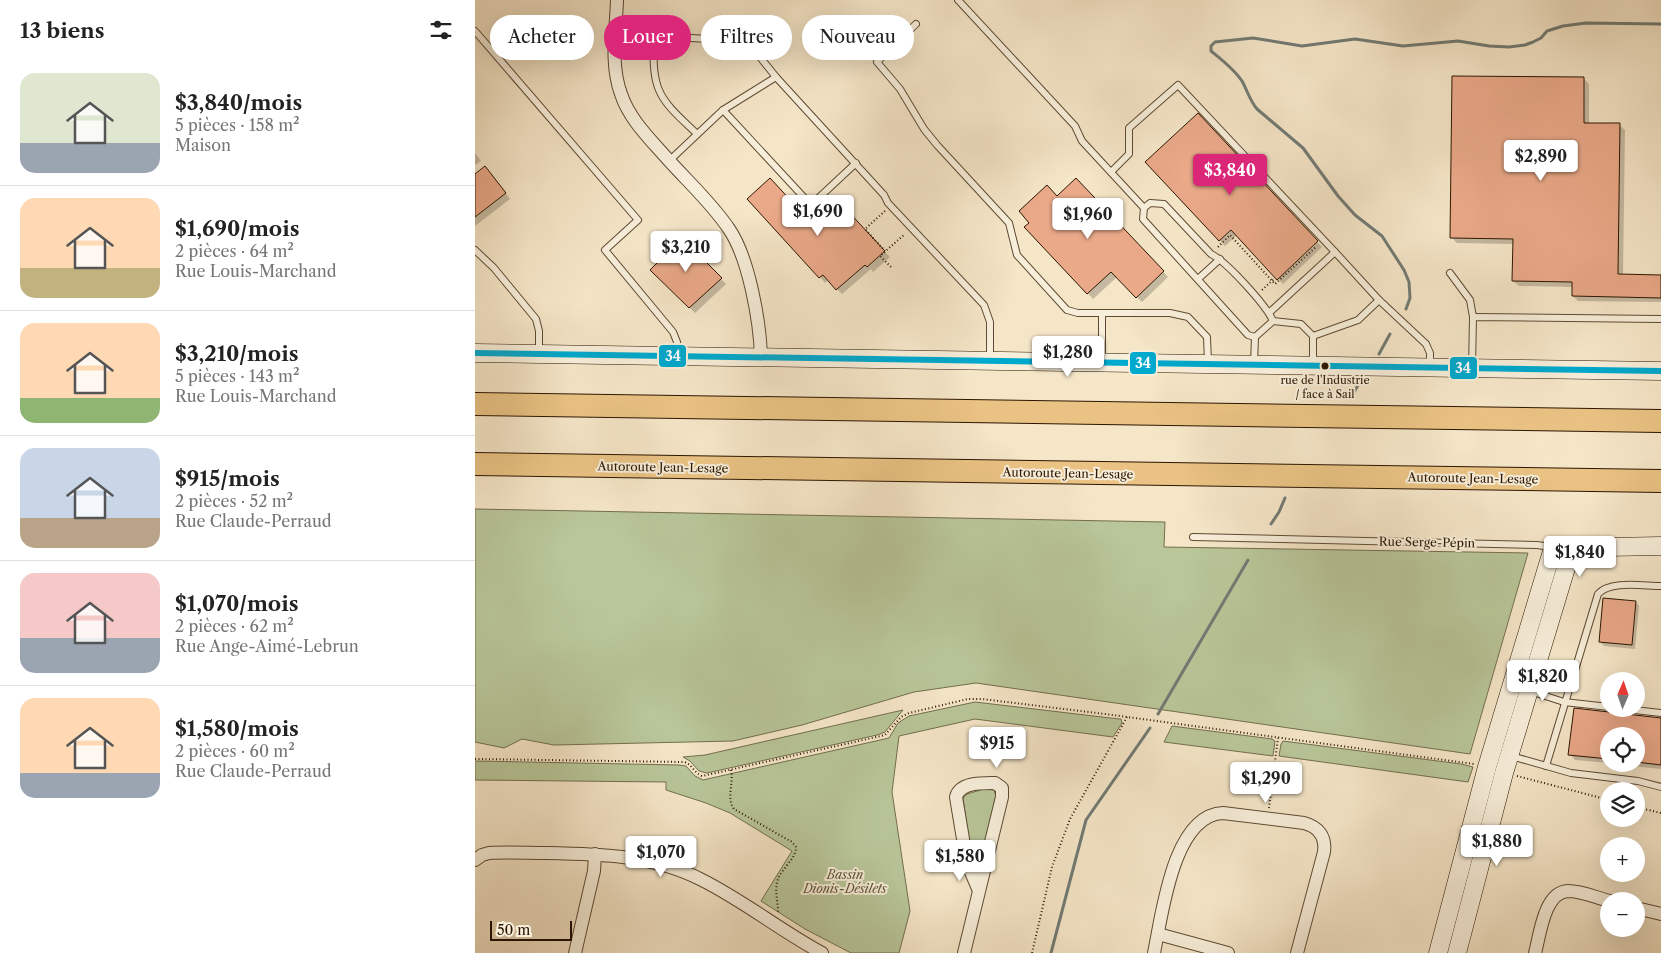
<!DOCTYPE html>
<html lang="fr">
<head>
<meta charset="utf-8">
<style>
	:root { --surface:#fff; --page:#f6f6f6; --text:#222; --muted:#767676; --line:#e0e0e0; --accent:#db2777 }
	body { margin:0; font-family:"Libre Caslon Text",serif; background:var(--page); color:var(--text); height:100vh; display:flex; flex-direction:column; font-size:19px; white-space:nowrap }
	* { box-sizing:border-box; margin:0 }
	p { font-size:16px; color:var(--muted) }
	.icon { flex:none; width:28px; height:28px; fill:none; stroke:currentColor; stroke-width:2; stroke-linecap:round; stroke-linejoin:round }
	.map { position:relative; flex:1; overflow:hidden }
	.drawer { display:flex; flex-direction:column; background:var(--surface); width:475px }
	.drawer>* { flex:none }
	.top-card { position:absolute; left:15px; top:15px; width:475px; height:45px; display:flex; gap:10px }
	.needle { width:32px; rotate:2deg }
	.controls { position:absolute; left:1125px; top:672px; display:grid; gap:10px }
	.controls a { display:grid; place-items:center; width:45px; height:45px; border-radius:50%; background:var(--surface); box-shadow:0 5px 20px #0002; font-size:25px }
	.scale { position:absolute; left:15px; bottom:12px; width:82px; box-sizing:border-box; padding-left:5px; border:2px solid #2c1601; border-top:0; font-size:14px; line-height:18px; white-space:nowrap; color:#2c1601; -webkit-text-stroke:4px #f8efdb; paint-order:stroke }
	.price { position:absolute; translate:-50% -42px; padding:0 11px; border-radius:5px; background:#fff; color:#222; font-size:16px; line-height:32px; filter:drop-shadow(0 1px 2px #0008) }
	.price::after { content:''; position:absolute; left:50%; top:30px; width:15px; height:11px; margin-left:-8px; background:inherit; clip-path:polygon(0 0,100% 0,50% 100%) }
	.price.selected { background:var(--accent); color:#fff }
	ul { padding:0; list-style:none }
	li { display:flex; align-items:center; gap:15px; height:125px; padding:0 20px }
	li+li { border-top:1px solid var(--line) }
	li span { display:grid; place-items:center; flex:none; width:140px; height:100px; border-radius:15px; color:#555 }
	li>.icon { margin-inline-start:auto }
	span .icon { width:60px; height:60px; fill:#fffc; stroke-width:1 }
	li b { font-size:21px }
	h2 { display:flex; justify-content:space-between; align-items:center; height:60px; padding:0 20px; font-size:21px }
	.pill { padding:0 18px; border-radius:22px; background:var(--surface); box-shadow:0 5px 20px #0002; font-size:18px; line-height:45px }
	.pill.selected { background:var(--accent); color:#fff }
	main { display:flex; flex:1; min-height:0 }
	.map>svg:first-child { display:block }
	.green { fill:#b8c699; stroke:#726e4d }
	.shadow { fill:#0003 }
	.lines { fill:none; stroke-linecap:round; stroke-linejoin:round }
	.stream { stroke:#727a74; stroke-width:3 }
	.building { fill:#eaa989; stroke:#2c1601 }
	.lane-casing { stroke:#5e4a33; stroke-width:8 }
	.street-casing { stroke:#5e4a33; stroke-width:14 }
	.secondary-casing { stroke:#2c1601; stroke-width:19 }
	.highway-casing { stroke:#2c1601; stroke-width:24 }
	.path { stroke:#2c1601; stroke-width:2; stroke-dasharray:1 2.5; stroke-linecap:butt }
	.lane { stroke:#f8efdb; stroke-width:6 }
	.street { stroke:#f8efdb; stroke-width:12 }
	.secondary { stroke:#f8efdb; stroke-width:18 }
	.highway { stroke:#eac384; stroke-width:22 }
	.bus-1-casing { stroke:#f8efdb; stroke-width:10 }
	.bus-1 { stroke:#00a9ce; stroke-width:6 }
	.bus-dot { fill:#2c1601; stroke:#f8efdb; stroke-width:2 }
	.labels { text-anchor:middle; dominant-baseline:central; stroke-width:4; stroke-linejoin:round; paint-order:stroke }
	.bus-label { font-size:11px; fill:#2c1601; stroke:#f8efdb }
	.street-label { font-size:12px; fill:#2c1601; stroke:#f8efdb }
	.park-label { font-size:12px; font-style:italic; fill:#5d5436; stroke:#f8efdb }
	.line-badge { stroke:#f8efdb; stroke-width:2 }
	.badge-label { font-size:14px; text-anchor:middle; font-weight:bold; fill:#fff }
</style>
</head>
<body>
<main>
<section class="drawer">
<h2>13 biens<svg class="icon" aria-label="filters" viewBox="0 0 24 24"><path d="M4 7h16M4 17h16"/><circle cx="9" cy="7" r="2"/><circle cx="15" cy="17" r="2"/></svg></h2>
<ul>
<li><span style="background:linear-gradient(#dfe7d0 70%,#9aa5b1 0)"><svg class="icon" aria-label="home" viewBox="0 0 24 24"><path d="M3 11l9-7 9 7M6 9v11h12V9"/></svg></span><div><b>$3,840/mois</b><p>5 pièces · 158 m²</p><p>Maison</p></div></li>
<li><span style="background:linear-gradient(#ffd9b3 70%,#c2b280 0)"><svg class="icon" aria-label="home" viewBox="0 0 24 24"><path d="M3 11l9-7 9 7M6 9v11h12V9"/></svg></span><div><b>$1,690/mois</b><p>2 pièces · 64 m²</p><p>Rue Louis-Marchand</p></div></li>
<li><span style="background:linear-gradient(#ffd9b3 75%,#8fb573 0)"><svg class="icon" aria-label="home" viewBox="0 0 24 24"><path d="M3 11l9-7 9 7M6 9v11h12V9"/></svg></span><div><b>$3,210/mois</b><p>5 pièces · 143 m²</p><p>Rue Louis-Marchand</p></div></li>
<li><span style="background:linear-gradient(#c9d6e8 70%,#b9a48a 0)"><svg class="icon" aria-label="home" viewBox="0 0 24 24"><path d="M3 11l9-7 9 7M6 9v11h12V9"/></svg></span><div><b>$915/mois</b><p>2 pièces · 52 m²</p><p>Rue Claude-Perraud</p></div></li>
<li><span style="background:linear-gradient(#f6c9c9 65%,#9aa5b1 0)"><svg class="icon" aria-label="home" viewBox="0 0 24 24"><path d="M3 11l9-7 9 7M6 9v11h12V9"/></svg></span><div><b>$1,070/mois</b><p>2 pièces · 62 m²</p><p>Rue Ange-Aimé-Lebrun</p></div></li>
<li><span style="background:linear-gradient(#ffd9b3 75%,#9aa5b1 0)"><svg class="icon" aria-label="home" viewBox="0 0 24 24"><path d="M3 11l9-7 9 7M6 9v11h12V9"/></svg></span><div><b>$1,580/mois</b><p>2 pièces · 60 m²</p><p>Rue Claude-Perraud</p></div></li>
</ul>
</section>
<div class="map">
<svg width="1186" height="953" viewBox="0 0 1186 953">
	<rect width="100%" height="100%" fill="#f5e6c8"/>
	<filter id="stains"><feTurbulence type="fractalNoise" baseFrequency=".004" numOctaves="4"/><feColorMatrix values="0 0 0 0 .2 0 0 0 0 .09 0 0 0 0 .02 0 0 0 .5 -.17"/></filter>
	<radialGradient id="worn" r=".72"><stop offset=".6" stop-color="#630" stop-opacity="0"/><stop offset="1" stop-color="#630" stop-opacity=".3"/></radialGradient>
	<g class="green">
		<polygon points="0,509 690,522 689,547 1053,553 995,754 501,683 439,692 327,725 258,741 79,745 47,739 29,748 0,742"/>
		<polygon points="500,702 644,719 646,719 647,723 638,737 500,719 424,736 417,792 435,911 424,953 376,953 330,929 286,901 317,851 255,813 231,803 191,790 191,782 0,780 0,761 204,765 211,766 220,776 228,780 414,738 423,723 434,716"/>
		<polygon points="428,710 410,732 402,735 232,773 224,771 215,761 208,757 230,755"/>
		<polygon points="697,726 797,739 800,741 798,756 689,742"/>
		<polygon points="808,741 986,764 998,767 993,782 804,756 806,744"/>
		<polygon points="509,789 519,790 521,796 506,859 504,862 500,863 497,861 488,798 492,794"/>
	</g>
	<g class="shadow">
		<polygon points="1109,79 1114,84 1114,124 1144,125 1150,130 1148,275 1186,276 1186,302 1103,301 1098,296 1098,287 1044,286 1038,281 1039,244 982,243 976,237"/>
		<polygon points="728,120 847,247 808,284 762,235 750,246 672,162"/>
		<polygon points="0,153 6,161 0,165"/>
		<polygon points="16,173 35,199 0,226 0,176"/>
		<polygon points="601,179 693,277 667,302 642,277 618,299 551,227"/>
		<polygon points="344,233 395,236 415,257 398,272 396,269 367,294 353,280 350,283 345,277"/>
		<polygon points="207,239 251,284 220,313 177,270"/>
		<polygon points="1161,602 1164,606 1160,649 1129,646 1125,642"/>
		<polygon points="1100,709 1186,719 1186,769 1137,764 1161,764 1161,736 1134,736 1134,763 1100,760 1095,754"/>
	</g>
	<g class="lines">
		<g class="stream">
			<path d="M931,309l4,-11 -1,-16 -5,-12 -22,-34 -27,-21 -17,-19 -35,-48 -46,-39c-7,-8 -10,-19 -15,-28 -8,-12 -20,-21 -31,-30v-5l4,-4 38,-4 49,8 53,-7 48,7 55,-5 31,5 20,1 16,-2 8,-3 8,-4 6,-7 16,-5 23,-3 75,1"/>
			<polyline points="904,354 915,334"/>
			<polyline points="878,394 887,378"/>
			<polyline points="796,524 804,512 810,498"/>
			<polyline points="683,714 773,560"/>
			<polyline points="576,953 611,820 675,728"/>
		</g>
	</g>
	<g class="building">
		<polygon points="977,76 1109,77 1109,123 1145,123 1143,274 1186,275 1186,298 1097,296 1097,282 1037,281 1038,239 975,238"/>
		<polygon points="723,113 843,241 802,280 756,230 744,241 670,162"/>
		<polygon points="10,166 31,193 0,217 0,174"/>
		<polygon points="295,178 344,231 370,208 410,251 392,267 390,265 361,290 348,275 344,278 272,199"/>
		<polygon points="601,178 689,271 661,298 636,272 612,294 549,227 554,223 544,211 572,185 582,196"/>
		<polygon points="207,238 247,278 214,308 175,270"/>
		<polygon points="1128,598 1161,601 1157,645 1124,642"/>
		<polygon points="1099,708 1186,718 1186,765 1161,762 1161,736 1134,736 1134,759 1093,755"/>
	</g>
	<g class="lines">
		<defs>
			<g id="lane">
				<polyline points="483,0 600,126 607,141 669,208"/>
				<polyline points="441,24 402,62 425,89 449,129 462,145 534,223 542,255 592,310 603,313 627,313"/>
				<polyline points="0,31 163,220 130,250 198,332 202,342 201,355"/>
				<polyline points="248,110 336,205 381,163"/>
				<path d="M222,134c-13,-13 -31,-27 -38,-44 -7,-16 -5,-37 -6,-54l94,5 29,36"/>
				<polyline points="194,161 248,110 301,77 409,195 413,203 509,305 515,322 515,360"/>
				<polyline points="636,172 654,154 654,128 703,85 860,252"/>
				<polyline points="0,250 19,268 61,319 64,331 64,353"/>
				<polyline points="975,273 995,300 998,317"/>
				<polyline points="723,279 745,259"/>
				<polyline points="795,312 860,252 904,300"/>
				<polyline points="838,336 883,320 904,300 951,344 955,353 955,367"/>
				<path d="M780,337l-7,-2 -105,-116 1,-11 6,-5 14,1 47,50c16,8 55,51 62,67"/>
				<polyline points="627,360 627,313 695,313 713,317 732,337 733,363"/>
				<polyline points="779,364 780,337 798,321 826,324 838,336 838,365"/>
				<polyline points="997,368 998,317 1186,319"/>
				<polyline points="718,537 1062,545 1076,547"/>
				<polyline points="1055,691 1089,702 1134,707"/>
				<polyline points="1150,709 1186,713"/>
				<polyline points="1036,756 1096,773 1163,781 1186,787"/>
				<path d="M1071,766l52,-172c12,-14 45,-8 63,-8"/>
			</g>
			<g id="street">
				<path d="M142,0c-1,31 -7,64 4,94 8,24 26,42 43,61 22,25 47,47 65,74 20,29 31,93 32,128"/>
				<path d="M0,860l7,-5 7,-2c19,-1 39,0 57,0 54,1 108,2 156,27 42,21 79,51 120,73"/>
				<polyline points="1161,908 1186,914"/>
				<polyline points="683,934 753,953"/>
				<polyline points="100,953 119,871 120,854"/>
				<path d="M489,953l38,-156v-9l-7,-5c-12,0 -35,-1 -39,14l11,66 12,28"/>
				<path d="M679,953c8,-38 19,-138 69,-140l81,10c15,4 22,14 20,29l-27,101"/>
				<path d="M1060,953c5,-18 9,-61 33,-62 14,0 29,7 42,10"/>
			</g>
			<g id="secondary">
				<polyline points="0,353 1186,371"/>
				<polyline points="963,953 1012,767 1078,548 1186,546"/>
				<polyline points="982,953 1029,773 1097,548"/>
			</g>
			<g id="highway">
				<polyline points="0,404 1186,421"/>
				<polyline points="0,464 1186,481"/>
			</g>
		</defs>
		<use href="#lane" class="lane-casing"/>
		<use href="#street" class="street-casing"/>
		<use href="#secondary" class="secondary-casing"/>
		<use href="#highway" class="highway-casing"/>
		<g class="path">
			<polyline points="410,211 390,229 410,251"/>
			<polyline points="743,247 755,235 800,284 842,246"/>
			<polyline points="416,267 405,256 430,234"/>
			<polyline points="787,290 800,278"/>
			<path d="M0,759l209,3c8,2 10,11 18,14l179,-40 4,-1 16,-18 8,-4 59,-14h14l123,15 369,50"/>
			<path d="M256,770c3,13 -5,28 3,39l58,33 4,5c0,12 -14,21 -18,32 -4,11 0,22 0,33"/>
			<polyline points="1042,776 1134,800"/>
			<polyline points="1161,807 1186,813"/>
			<polyline points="794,808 803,738"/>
			<polyline points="557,953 577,867 595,819 652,717"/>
		</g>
		<use href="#lane" class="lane"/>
		<use href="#street" class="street"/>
		<use href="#secondary" class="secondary"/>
		<use href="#highway" class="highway"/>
		<defs>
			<polyline id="bus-1" points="0,353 1186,371"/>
		</defs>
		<use href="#bus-1" class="bus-1-casing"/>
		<use href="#bus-1" class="bus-1"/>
	</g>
	<circle class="bus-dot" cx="850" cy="366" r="4.5"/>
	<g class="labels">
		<g class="bus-label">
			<text x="850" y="380">rue de l'Industrie<tspan x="850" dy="14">/ face à Sail</tspan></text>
		</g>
		<g class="street-label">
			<text transform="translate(188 467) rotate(1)">Autoroute Jean-Lesage</text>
			<text transform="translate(593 473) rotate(1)">Autoroute Jean-Lesage</text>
			<text transform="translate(998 478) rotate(1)">Autoroute Jean-Lesage</text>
			<text transform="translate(952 542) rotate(1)">Rue Serge-Pépin</text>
		</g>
		<g class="park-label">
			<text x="370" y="874">Bassin<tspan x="370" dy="14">Dionis-Désilets</tspan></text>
		</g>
	</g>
	<g class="line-badge">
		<rect x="183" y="344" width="29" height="24" rx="5" fill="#00a9ce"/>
		<rect x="654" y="351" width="28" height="24" rx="5" fill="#00a9ce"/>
		<rect x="974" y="356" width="29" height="24" rx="5" fill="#00a9ce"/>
	</g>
	<g class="badge-label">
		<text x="198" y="361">34</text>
		<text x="668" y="368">34</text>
		<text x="988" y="373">34</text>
	</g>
	<rect width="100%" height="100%" filter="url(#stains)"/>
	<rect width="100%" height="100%" fill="url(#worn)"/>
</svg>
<div class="controls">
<a><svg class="needle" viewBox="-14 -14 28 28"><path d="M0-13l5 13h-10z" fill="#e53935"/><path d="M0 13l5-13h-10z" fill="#767676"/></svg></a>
<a><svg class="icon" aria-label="locate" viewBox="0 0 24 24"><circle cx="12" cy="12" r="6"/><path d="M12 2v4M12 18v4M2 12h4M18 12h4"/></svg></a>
<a><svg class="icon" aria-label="layers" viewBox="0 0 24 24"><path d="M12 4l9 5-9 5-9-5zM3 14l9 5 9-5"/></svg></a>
<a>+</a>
<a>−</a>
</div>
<div class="scale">50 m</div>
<b class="price" style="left:1066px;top:182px">$2,890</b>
<b class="price selected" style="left:755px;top:196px">$3,840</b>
<b class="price" style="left:343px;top:237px">$1,690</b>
<b class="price" style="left:613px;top:240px">$1,960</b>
<b class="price" style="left:211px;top:273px">$3,210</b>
<b class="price" style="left:593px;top:378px">$1,280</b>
<b class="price" style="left:1105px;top:578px">$1,840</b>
<b class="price" style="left:1068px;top:702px">$1,820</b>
<b class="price" style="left:522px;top:769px">$915</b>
<b class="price" style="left:791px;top:804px">$1,290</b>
<b class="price" style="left:1022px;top:867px">$1,880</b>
<b class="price" style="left:186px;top:878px">$1,070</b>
<b class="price" style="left:485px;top:882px">$1,580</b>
<div class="top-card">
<a class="pill">Acheter</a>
<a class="pill selected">Louer</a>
<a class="pill">Filtres</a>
<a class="pill">Nouveau</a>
</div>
</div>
</main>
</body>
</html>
